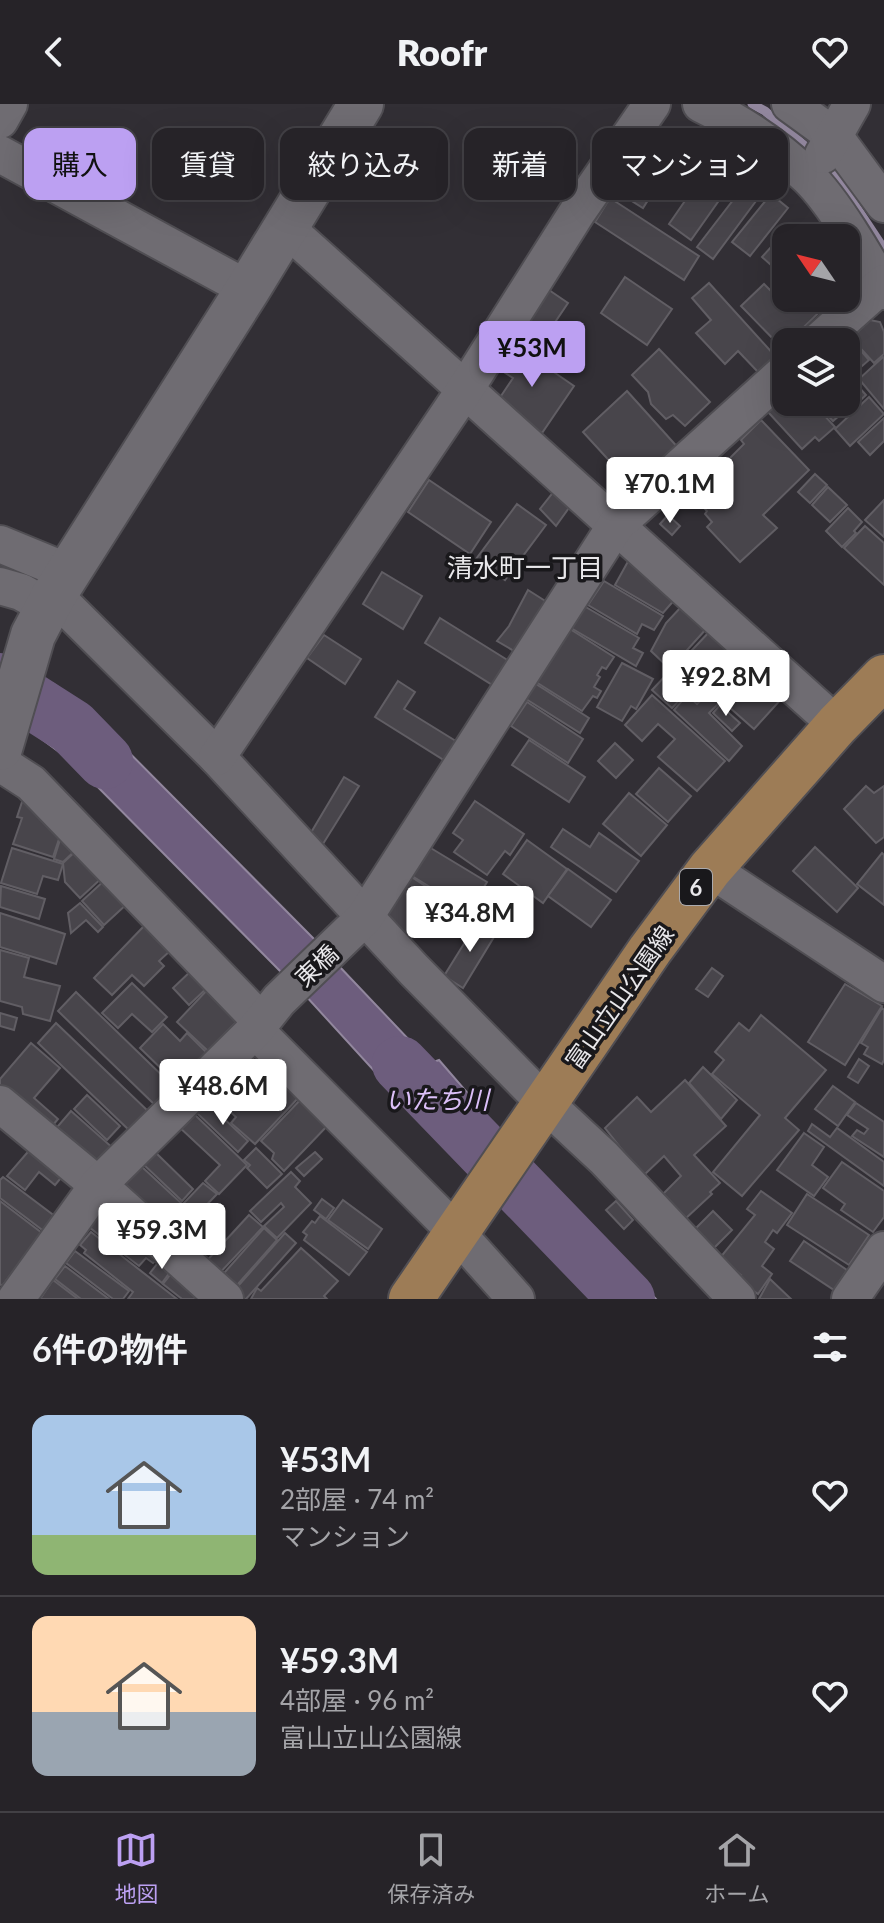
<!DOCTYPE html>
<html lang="ja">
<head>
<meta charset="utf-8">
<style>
	:root { --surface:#262328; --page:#2e2b30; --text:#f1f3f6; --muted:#a4a4a8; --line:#424045; --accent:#bca0f2 }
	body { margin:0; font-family:Lato,"Noto Sans JP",sans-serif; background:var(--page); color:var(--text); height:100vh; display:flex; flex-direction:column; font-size:30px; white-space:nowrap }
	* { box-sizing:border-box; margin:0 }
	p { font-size:26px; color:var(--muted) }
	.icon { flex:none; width:44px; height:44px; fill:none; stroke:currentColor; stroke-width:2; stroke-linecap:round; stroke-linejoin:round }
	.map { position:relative; height:1195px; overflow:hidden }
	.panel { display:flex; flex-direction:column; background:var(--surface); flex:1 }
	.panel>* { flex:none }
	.top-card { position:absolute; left:24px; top:24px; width:836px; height:72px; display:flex; gap:16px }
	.needle { width:52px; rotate:305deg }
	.buttons { position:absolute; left:772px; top:120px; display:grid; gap:16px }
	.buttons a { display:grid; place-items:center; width:88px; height:88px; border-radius:16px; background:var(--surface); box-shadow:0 8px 32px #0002,0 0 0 2px var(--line); font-size:40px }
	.price { position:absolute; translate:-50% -68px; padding:0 18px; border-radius:8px; background:#fff; color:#222; font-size:26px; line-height:52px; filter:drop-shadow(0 2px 4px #0008) }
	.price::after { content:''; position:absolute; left:50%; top:48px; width:24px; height:18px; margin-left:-12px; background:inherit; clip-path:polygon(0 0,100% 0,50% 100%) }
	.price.current { background:var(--accent); color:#111 }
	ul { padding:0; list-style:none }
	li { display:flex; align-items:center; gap:24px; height:200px; padding:0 32px }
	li+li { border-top:2px solid var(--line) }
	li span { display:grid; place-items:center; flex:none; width:224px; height:160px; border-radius:16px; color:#555 }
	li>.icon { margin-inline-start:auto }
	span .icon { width:96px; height:96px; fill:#fffc; stroke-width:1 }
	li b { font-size:34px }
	h2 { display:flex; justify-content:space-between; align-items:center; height:96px; padding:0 32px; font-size:34px }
	.pill { padding:0 28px; border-radius:16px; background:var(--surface); box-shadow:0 8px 32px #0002,0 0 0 2px var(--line); font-size:28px; line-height:72px }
	.pill.current { background:var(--accent); color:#111 }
	header { display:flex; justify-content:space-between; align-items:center; height:104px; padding:0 32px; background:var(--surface); font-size:36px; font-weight:800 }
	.tabs { display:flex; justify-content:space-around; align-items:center; height:112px; border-top:2px solid var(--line); background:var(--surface); font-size:22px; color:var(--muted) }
	.tabs a { display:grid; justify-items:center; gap:4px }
	.tabs .current { color:var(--accent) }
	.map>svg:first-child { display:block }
	.water { fill:#6d5d7d; stroke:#92879e; stroke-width:2 }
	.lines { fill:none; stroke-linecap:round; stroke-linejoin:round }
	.stream { stroke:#92879e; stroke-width:9 }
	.river { stroke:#6d5d7d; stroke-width:56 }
	.building { fill:#48454b; stroke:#615e64; stroke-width:2 }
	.street-casing { stroke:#504e53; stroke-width:40 }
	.secondary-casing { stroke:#504e53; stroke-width:48 }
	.primary-casing { stroke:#504e53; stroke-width:48 }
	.street { stroke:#6f6c72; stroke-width:36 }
	.secondary { stroke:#6f6c72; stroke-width:44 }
	.primary { stroke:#9d7c56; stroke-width:44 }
	.labels { text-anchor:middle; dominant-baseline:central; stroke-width:7; stroke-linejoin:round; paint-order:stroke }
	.shield { fill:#19181b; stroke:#abaaad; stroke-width:2 }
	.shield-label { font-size:22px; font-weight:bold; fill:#e9e8eb }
	.street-label { font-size:24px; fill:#e9e8eb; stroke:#19181b }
	.neighbourhood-label { font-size:26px; fill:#e9e8eb; stroke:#19181b }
	.water-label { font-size:26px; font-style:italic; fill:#dbbff8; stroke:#19181b }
</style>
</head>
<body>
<header><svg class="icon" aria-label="back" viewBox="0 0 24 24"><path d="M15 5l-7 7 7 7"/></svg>Roofr<svg class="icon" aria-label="heart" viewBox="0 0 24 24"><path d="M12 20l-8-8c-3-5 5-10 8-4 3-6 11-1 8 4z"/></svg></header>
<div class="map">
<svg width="884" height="1195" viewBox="0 0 884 1195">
	<rect width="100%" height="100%" fill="#322f35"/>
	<g class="water">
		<polygon points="54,580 80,599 318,839 284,871 74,659 39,633"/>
		<polygon points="338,861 431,959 439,956 471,993 439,1038 305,891"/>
		<polygon points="553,1083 656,1195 596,1195 527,1122"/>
	</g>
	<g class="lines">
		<g class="stream">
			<polyline points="752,0 765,7 814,50"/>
			<polyline points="824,60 839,77 884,145"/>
		</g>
		<g class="river">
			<polyline points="0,577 72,623 105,657"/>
			<polyline points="400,960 627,1195"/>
		</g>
	</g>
	<g class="building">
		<polygon points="648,43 672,58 643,104 619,89"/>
		<polygon points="714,55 737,71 691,136 669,120"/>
		<polygon points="744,82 759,93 713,155 697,143"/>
		<polygon points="771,90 788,104 750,152 732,138"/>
		<polygon points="610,94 699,152 684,176 595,118"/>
		<polygon points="781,132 786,136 786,164 781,170 762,153"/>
		<polygon points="625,173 672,205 647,241 601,209"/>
		<polygon points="786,178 786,194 833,195 782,244 741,202 764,180 774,190"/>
		<polygon points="709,179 776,253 759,269 738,247 725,260 696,229 711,216 692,194"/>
		<polygon points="546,184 568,199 539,242 517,227"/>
		<polygon points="870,216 880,218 884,228 884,250 874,259 851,234"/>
		<polygon points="850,234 869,256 853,270 846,263 845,238"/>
		<polygon points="513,240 574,282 542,329 497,298 513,274 496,263"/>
		<polygon points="659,245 710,298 685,322 673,311 666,315 651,300 648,288 632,271"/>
		<polygon points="883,253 884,254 884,305 859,275"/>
		<polygon points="846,269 866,291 851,305 844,298"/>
		<polygon points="627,287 681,347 637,387 583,328"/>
		<polygon points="786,291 786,298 812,298 835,323 819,337 815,333 802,345 768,308"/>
		<polygon points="869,293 884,310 850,342 835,325"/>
		<polygon points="815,298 841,298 847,305 833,317"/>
		<polygon points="884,314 884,337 870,351 858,338"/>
		<polygon points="761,316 809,366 763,411 777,424 740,458 707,423 712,418 705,410 707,407 686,385 703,367 725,390 730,385 719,375 728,366 723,361 744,340 741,336"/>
		<polygon points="815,370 827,381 810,399 798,388"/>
		<polygon points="429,376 491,418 470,450 408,408"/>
		<polygon points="828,383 847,401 830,418 812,401"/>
		<polygon points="555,386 571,401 556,422 540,405"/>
		<polygon points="884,396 884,433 865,416"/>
		<polygon points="517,400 546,421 505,476 476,455"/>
		<polygon points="848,404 862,418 854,427 856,429 842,443 826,427"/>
		<polygon points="668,411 680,422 672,431 660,420"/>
		<polygon points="865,422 884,439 884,481 844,444"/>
		<polygon points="631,452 676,494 663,509 615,481"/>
		<polygon points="382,468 422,492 403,525 363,500"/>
		<polygon points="604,477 663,512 654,526 642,520 637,530 588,501"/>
		<polygon points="528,486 550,500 519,550 497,537 509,522"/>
		<polygon points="584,502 639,534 633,544 643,549 636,562 571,524"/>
		<polygon points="682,502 707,524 670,565 651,547 666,519"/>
		<polygon points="440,514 509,557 494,582 425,539"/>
		<polygon points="570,525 614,553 606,565 602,563 597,571 600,573 594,583 601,587 597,594 593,592 582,607 536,578"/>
		<polygon points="711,526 731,544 699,579 679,560"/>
		<polygon points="324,531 361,555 345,580 307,554"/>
		<polygon points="733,547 783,593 754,625 703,580"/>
		<polygon points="622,559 653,575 636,605 631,602 622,617 597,603"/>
		<polygon points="669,568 688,587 672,604 652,586"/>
		<polygon points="398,577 415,588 404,605 459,639 447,658 375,613"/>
		<polygon points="536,580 589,614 580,629 526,595"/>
		<polygon points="708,589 719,599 709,609 742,642 729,657 674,606 687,591 697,600"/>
		<polygon points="652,591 725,657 697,687 658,653 675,635 658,620 642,637 625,621"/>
		<polygon points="527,598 583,635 568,659 511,622"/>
		<polygon points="720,601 740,619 732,627 713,609"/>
		<polygon points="529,636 585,673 569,698 512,661"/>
		<polygon points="615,639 633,656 616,674 598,657"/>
		<polygon points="659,664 691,692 668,718 636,690"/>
		<polygon points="344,673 359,682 323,740 309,732"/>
		<polygon points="866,682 874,689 884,682 884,733 876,739 844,705"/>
		<polygon points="629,689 667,721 641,752 603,720"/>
		<polygon points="24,692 62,726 53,753 13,740 22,714 17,713"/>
		<polygon points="475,697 524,730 510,751 505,747 487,771 454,748 463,736 453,729"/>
		<polygon points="563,725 590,743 599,729 639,757 616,788 551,743"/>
		<polygon points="63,726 79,743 63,758 54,755"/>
		<polygon points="527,736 567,765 543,799 503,770"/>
		<polygon points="429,743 487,778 477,795 460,785 453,797 412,772"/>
		<polygon points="815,743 858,784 837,808 793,767"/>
		<polygon points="12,744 63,760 58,776 43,772 37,790 1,779"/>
		<polygon points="79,744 104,772 80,794 65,778 63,759"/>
		<polygon points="882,749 884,751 884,801 857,780"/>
		<polygon points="568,765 611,796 591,823 548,792"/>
		<polygon points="410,772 451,799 435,808 430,804 403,832 383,813"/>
		<polygon points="106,775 128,799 104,821 82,797"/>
		<polygon points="1,782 45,795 39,815 0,803"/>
		<polygon points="80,799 103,823 98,828 86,816 71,829 68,809"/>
		<polygon points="0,809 65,830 56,860 0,843"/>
		<polygon points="478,817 497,828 463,884 444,872"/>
		<polygon points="145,821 171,846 159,857 164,862 144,882 132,871 112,891 94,874"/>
		<polygon points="0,846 29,854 24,873 60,882 50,917 23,910 22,903 0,897"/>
		<polygon points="712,864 723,872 708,893 696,885"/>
		<polygon points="192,866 208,883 189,901 173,884"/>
		<polygon points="132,879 167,913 152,928 132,910 118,924 102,909"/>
		<polygon points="845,880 882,902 845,961 808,938"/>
		<polygon points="209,884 240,914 208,947 177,918"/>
		<polygon points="76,888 174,983 156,1002 58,907"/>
		<polygon points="882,904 884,906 884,956 882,960 864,950 868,943 861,939"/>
		<polygon points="0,909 17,914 14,926 0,922"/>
		<polygon points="761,911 826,966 785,1014 799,1026 742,1092 713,1068 760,1011 712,970 724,956 715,948 739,919 749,927"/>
		<polygon points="56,919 149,1008 130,1027 38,939"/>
		<polygon points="163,920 180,937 187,929 207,949 177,980 140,944"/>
		<polygon points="31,939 60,964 34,994 58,1015 48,1027 0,985 0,975"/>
		<polygon points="859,955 869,962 858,979 848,973"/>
		<polygon points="267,959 301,991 255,1040 231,1019 236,1013 225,1003"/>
		<polygon points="703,963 737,996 721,1015 689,979"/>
		<polygon points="685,976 726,1022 694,1051 720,1079 710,1088 712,1090 685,1115 663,1090 681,1072 664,1052 643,1072 605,1024 637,993 651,1008"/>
		<polygon points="833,982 855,998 838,1022 815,1005"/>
		<polygon points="87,991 120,1022 107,1036 74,1005"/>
		<polygon points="303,993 330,1019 284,1067 272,1055 274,1049 261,1037"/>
		<polygon points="207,999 248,1037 238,1048 197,1009"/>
		<polygon points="856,999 884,1018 884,1053 852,1032 857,1026 864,1030 868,1025 847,1011"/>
		<polygon points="71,1007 114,1045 100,1061 52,1029"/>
		<polygon points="192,1008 247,1061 219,1090 205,1077 220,1061 178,1022"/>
		<polygon points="812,1020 830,1033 837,1024 884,1058 884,1082 808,1027"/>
		<polygon points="804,1029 824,1043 812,1061 828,1073 814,1092 777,1066"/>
		<polygon points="33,1042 66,1068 55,1081 39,1068 25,1086 7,1072"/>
		<polygon points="256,1044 282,1070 267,1084 247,1064 250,1061 244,1056"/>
		<polygon points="154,1047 193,1085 182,1097 142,1059"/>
		<polygon points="315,1048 322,1055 304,1072 296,1064"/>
		<polygon points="842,1058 884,1087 884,1113 873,1128 841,1106 845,1100 823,1084"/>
		<polygon points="141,1062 181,1099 159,1122 125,1090 125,1078"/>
		<polygon points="291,1068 300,1077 295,1083 311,1099 277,1134 264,1122 284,1103 281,1099 261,1118 250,1107"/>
		<polygon points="3,1073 56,1113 45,1128 0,1094 0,1076"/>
		<polygon points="203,1079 217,1090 174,1135 161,1123"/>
		<polygon points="761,1087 792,1109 777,1129 773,1126 765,1138 774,1145 762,1162 772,1170 758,1190 738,1176 741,1171 719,1155 755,1111 747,1105"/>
		<polygon points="807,1090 869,1131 849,1161 787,1121"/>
		<polygon points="322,1095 334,1104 326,1115 314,1106"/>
		<polygon points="343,1096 382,1125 368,1145 328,1116"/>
		<polygon points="0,1097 42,1129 2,1182 0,1180"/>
		<polygon points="616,1097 633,1116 624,1125 606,1106"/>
		<polygon points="103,1106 161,1151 153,1159 146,1154 139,1162 89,1123"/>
		<polygon points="713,1107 732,1126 713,1145 695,1125"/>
		<polygon points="249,1111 263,1123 215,1174 202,1162"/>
		<polygon points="320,1112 367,1148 349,1171 304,1136 307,1131 303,1128 312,1117 315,1119"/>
		<polygon points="264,1124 277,1136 230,1189 217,1177"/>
		<polygon points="91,1128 177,1195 128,1195 133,1188 84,1149 86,1146 80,1141"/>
		<polygon points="285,1129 296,1139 246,1195 237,1195 231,1190"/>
		<polygon points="804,1137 847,1166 834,1186 790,1157"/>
		<polygon points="301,1144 338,1177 324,1192 327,1195 251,1195 257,1184 261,1187"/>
		<polygon points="75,1147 129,1187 123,1195 113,1195 66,1159"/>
		<polygon points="161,1155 173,1164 162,1179 150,1169"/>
		<polygon points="65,1162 109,1195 81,1195 55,1175"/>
		<polygon points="174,1166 201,1187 194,1195 182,1195 163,1180"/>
		<polygon points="770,1175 791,1195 759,1195"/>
		<polygon points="53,1176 78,1195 40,1195"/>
	</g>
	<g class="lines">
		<defs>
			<g id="street">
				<path d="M701,0c38,18 76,43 107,73 25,24 60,83 76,114"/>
				<polyline points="790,0 834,32 884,100"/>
				<polyline points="0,16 9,0"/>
				<polyline points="0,50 248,185"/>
				<polyline points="823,51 852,0"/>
				<polyline points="285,123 837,621"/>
				<polyline points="818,238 884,179"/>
				<polyline points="0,440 68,468"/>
				<polyline points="0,482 21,488 48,503"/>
				<polyline points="54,491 217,653 414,866 546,1000 604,1054 737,1195"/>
				<polyline points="217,653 466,284 578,107 652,0"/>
				<polyline points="0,659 31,679 255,911 255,926 457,1129 516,1195"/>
				<polyline points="710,765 884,880"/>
				<polyline points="0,1000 98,1081 225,1195"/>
				<polyline points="16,1195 98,1081 255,926 279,896 364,814 616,421 786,267"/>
				<polyline points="850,1195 884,1146"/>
			</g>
			<polyline id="secondary" points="0,644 33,531 54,491 248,185 361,0"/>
			<polyline id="primary" points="411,1195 650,846 710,765 837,621 884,573"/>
		</defs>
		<use href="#street" class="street-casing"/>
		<use href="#secondary" class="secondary-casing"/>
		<use href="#primary" class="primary-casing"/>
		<use href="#street" class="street"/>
		<use href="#secondary" class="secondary"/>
		<use href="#primary" class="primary"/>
	</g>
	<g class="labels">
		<rect class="shield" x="680" y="765" width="32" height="36" rx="6"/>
		<g class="shield-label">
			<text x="696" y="783">6</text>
		</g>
		<g class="street-label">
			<text transform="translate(316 861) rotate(-43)">東橋</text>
			<text transform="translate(619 893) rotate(-55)">富山立山公園線</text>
		</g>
		<g class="neighbourhood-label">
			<text x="525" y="463">清水町一丁目</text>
		</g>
		<g class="water-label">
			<text x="437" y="995">いたち川</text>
		</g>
	</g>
</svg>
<div class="buttons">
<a><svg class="needle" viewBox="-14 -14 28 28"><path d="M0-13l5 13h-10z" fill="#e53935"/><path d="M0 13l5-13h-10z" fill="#a4a4a8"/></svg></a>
<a><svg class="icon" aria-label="layers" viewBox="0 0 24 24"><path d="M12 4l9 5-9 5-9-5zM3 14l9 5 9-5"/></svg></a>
</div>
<b class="price current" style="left:532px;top:285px">¥53M</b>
<b class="price" style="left:670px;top:421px">¥70.1M</b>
<b class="price" style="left:726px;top:614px">¥92.8M</b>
<b class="price" style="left:470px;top:850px">¥34.8M</b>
<b class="price" style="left:223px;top:1023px">¥48.6M</b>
<b class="price" style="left:162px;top:1167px">¥59.3M</b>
<div class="top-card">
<a class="pill current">購入</a>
<a class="pill">賃貸</a>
<a class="pill">絞り込み</a>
<a class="pill">新着</a>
<a class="pill">マンション</a>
</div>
</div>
<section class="panel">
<h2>6件の物件<svg class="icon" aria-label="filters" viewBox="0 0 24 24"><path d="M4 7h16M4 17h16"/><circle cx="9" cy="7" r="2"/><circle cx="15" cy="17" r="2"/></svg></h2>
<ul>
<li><span style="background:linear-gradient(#a9c7e8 75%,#8fb573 0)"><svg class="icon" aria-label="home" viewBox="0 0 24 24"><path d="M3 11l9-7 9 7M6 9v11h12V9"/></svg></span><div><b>¥53M</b><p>2部屋 · 74 m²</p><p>マンション</p></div><svg class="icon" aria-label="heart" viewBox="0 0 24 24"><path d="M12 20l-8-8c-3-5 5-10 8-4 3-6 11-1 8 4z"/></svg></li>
<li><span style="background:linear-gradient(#ffd9b3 60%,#9aa5b1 0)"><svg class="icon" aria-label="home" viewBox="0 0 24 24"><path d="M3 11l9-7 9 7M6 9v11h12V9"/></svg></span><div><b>¥59.3M</b><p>4部屋 · 96 m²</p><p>富山立山公園線</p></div><svg class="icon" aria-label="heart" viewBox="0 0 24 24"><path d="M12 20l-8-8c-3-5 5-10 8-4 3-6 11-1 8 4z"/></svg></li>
</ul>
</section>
<nav class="tabs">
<a class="current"><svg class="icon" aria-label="map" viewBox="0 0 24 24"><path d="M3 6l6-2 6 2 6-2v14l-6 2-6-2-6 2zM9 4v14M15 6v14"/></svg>地図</a>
<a><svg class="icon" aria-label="saved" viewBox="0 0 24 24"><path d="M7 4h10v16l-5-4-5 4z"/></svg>保存済み</a>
<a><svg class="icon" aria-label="home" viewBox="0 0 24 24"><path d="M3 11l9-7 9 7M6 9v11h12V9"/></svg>ホーム</a>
</nav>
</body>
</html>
